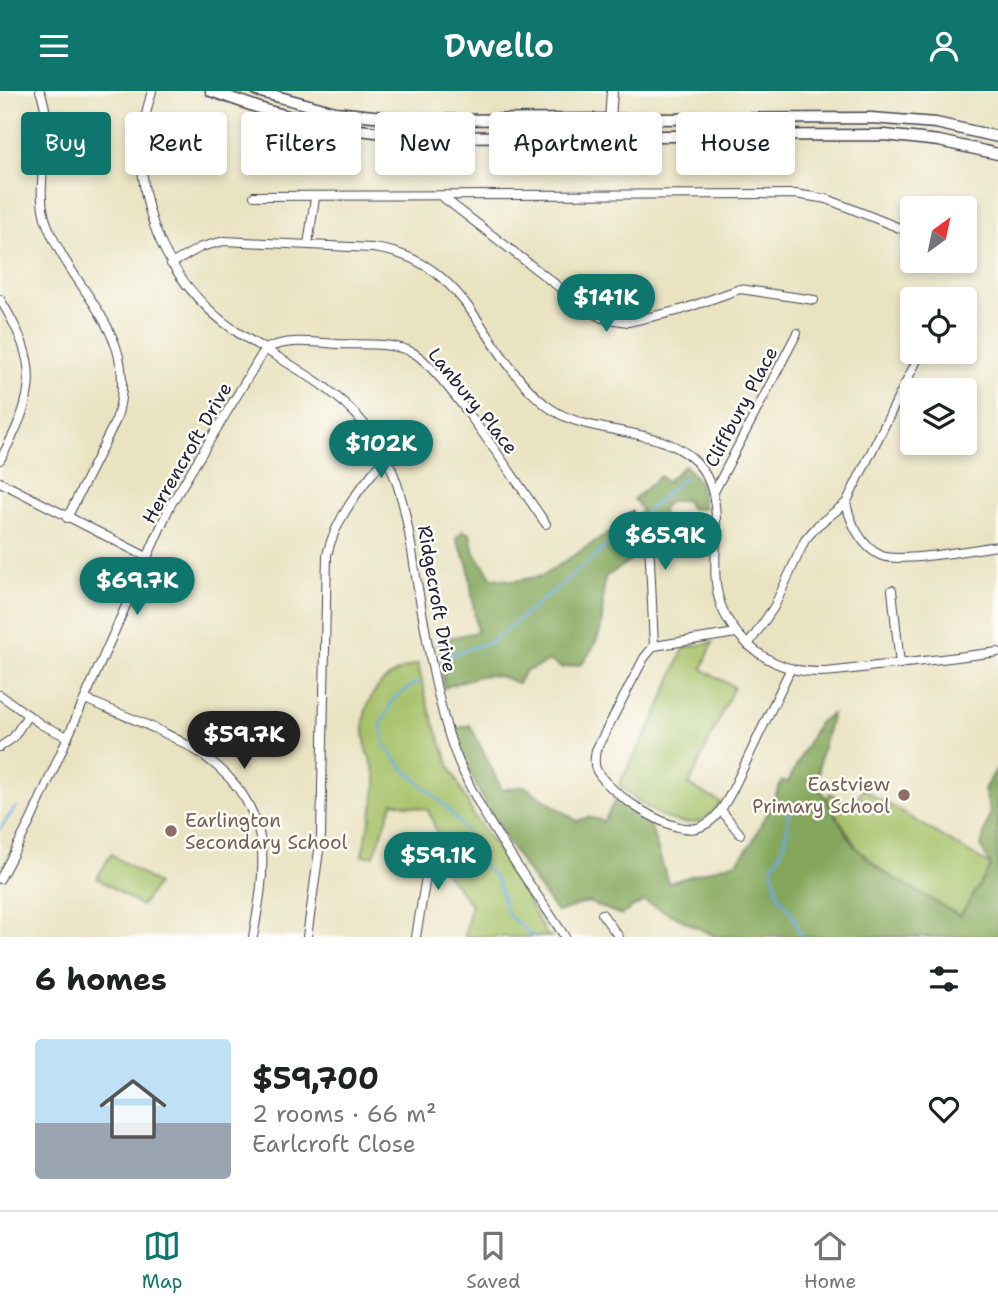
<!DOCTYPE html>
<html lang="en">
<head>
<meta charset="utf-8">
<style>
	:root { --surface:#fff; --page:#f6f6f6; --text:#202124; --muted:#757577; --line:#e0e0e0; --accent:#0f766e }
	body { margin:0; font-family:"Shantell Sans",sans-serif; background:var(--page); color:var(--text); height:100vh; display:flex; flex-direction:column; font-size:26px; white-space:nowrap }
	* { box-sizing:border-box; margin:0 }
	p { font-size:23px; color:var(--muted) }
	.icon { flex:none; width:38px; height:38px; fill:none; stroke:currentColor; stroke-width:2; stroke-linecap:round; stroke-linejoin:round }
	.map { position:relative; height:846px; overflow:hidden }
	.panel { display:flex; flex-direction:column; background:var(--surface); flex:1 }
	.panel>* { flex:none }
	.top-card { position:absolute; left:21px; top:21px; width:957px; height:63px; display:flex; gap:14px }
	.needle { width:46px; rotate:33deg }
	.buttons { position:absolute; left:900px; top:105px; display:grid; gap:14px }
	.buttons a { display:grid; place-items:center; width:77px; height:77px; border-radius:7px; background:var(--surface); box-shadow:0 4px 10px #0003; font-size:35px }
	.price { position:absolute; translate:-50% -60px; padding:0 16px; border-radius:24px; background:var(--accent); color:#fff; font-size:23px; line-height:46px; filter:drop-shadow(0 2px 4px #0008) }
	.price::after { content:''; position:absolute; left:50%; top:42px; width:21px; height:16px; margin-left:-10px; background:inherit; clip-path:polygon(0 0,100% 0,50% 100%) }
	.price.active { background:#222; color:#fff }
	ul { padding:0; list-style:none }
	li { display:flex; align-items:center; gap:21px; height:175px; padding:0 35px }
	li span { display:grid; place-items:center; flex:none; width:196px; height:140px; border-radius:7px; color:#555 }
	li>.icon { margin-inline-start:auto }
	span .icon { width:84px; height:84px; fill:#fffc; stroke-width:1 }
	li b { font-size:30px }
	h2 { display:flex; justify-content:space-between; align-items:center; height:84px; padding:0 35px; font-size:30px }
	.chip { padding:0 24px; border-radius:7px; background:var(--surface); box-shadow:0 4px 10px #0003; font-size:24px; line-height:63px }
	.chip.active { background:var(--accent); color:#fff }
	header { display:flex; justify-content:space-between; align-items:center; height:91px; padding:0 35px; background:var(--accent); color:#fff; font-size:32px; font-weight:600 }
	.dock { display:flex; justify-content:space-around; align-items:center; height:98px; border-top:2px solid var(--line); background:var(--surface); font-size:19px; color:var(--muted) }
	.dock a { display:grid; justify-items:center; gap:4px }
	.dock .active { color:var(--accent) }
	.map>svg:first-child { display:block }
	.green { fill:#a6c168; stroke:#647252; stroke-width:2 }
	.forest { fill:#84a75c; stroke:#53644c; stroke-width:2 }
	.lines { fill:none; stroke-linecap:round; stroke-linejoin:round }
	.stream { stroke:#6aaadd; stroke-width:2.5 }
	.minor-casing { stroke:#403f4f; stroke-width:10 }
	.tertiary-casing { stroke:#403f4f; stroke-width:12 }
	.secondary-casing { stroke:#403f4f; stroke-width:13 }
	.minor { stroke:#fff; stroke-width:8 }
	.tertiary { stroke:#fff; stroke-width:10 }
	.secondary { stroke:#fff; stroke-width:10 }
	.education-dot { fill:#8d6e63; stroke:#fdfcf7; stroke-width:2.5 }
	.labels { text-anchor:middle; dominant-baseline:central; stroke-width:5; stroke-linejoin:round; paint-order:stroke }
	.street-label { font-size:19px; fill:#22223b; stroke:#fdfcf7 }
	.education-label { font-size:19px; fill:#785e54; stroke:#fdfcf7; text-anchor:end }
</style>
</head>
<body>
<header><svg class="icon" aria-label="menu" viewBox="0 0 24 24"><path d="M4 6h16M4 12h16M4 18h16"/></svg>Dwello<svg class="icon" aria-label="person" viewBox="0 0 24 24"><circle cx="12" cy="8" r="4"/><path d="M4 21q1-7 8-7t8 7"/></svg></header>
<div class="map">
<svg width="998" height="846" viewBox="0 0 998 846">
	<rect width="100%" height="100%" fill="#fdfcf7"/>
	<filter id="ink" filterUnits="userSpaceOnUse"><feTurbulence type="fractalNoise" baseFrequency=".0143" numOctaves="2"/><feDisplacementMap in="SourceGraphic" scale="14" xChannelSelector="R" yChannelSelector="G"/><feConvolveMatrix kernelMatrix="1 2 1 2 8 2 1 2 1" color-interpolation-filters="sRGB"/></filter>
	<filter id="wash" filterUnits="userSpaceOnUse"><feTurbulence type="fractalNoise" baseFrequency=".00686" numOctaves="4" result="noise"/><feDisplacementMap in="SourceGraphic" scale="28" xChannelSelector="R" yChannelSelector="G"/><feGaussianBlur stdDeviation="1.57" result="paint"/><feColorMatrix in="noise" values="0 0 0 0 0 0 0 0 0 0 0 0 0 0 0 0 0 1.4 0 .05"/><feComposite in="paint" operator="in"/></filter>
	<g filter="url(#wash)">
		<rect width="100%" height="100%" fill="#e9e3c1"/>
		<g class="green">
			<path d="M713,551l-11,27 32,18 -45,98 31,17c-23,44 -77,8 -101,-18l35,-64 30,-72z"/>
			<path d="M418,573l9,39 23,64 24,49 40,57 31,60 7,4h-87l6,-33 -25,-31 -10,-43 -8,-20 -35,-8 -19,54h-12c4,-24 14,-51 14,-75 1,-12 -6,-19 -9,-31 -11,-42 8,-75 51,-86z"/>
			<polygon points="863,698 992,775 960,825 885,782 862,764 826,709 830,702 852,715"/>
			<polygon points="111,763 157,793 141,815 97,787"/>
		</g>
		<g class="forest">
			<path d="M685,374l14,17 5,27 -14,-1 -4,-8 -17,2 -7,6 1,21c-15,20 -36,35 -58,48 -6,42 5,49 -23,87l-20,4 -12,-7 -26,11 -6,12c-27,-17 -46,-6 -74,4l-5,-48 38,-8 -9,-68 -12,-26 7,-7 7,3 3,16 19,28 23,3 27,-5 100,-65 -8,-12 26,-23 6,6z"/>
			<path d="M832,623l-11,40 -4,29 37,63 31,27 75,43 31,-50 -10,-19 9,-35 -6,-23 14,-22v170h-282l-72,-36 -23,14 -33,-13 -31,10c-43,-57 -81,-114 -104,-182l17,-5 32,65 22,-4 53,35 11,-4 16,4 12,-22 33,22 19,62 69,-21 16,-21 29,-60 6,1 30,-59z"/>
		</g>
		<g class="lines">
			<g class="stream">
				<polyline points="647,420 685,386"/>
				<polyline points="443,566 493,550 634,433"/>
				<polyline points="417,591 393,608 381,634 385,655 403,677 445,714 468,743 476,767 497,789 508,824 534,846"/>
				<path d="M788,713c1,26 -1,42 -16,63l6,28 14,18 9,24"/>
				<polyline points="0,738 16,716"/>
			</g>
		</g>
	</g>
	<g filter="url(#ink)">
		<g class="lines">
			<defs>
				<g id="minor">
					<path d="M40,0c18,43 -9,91 7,133 27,71 96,111 69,196l-49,98"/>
					<path d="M152,0c-29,91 6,187 85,241 50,33 106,56 140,109 26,40 32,90 39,136 9,51 17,104 32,155 23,75 75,140 117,205"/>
					<polyline points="254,105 795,103 827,108 912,142"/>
					<polyline points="444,107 581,213 602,227 628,231 681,219 740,198 814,209"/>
					<polyline points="308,153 315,107"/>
					<path d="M171,173l30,-17 23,-6 148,7c99,11 108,105 175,158 44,34 121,16 155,63 23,32 10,78 14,114 4,43 40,78 81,87 26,5 54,-1 80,-4 40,-4 81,-9 121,-14"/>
					<path d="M0,208c40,66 37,94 0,161"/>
					<path d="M921,261l-75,151c4,19 16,45 36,53 20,7 92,-7 116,-10"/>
					<polyline points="0,391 147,466"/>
					<polyline points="713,403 797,242"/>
					<polyline points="632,425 643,436 649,448 654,555"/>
					<polyline points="892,499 900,573"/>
					<path d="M736,542l-82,13 -10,12 -48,92c-1,7 -3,14 1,21 13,23 73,63 100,57 19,-5 28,-24 36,-39l58,-121"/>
					<polyline points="748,554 774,516 805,449 818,434 846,412"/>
					<polyline points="0,604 42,634 68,646"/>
					<path d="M85,608c74,32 168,58 177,152 2,28 -4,58 -9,86"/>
					<polyline points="0,656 13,647 28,624"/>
					<polyline points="721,719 740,743"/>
					<path d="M0,788l31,-59 139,-314 95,-157c24,-11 48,-7 73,-5 23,1 53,-2 74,8 30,15 110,138 134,172"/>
					<polyline points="602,823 619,846"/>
					<path d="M307,846l14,-101 6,-281c8,-36 35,-70 59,-98"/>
					<polyline points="416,846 432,750"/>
				</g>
				<polyline id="tertiary" points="609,44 612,0"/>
				<g id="secondary">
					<polyline points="211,0 265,19 326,35 418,46 885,44 939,50 998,63"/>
					<polyline points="257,0 335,21 412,29 871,27 936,32 998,46"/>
				</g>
			</defs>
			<use href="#minor" class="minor-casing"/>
			<use href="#tertiary" class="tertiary-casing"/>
			<use href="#secondary" class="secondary-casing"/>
			<use href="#minor" class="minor"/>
			<use href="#tertiary" class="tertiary"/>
			<use href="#secondary" class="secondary"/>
		</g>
	</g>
	<g class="education-dot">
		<circle cx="904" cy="704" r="7"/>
		<circle cx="171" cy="740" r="7"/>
	</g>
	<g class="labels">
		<g class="street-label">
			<text transform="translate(473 310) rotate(51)">Lanbury Place</text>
			<text transform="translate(741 316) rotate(-62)">Cliffbury Place</text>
			<text transform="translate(187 362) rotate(-60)">Herrencroft Drive</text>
			<text transform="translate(437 508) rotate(80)">Ridgecroft Drive</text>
		</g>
		<g class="education-label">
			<text x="890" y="693">Eastview<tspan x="890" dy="22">Primary School</tspan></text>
			<text x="185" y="729" text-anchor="start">Earlington<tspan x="185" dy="22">Secondary School</tspan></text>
		</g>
	</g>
</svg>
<div class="buttons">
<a><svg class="needle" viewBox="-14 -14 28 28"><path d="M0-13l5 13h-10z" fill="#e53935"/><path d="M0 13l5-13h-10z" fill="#757577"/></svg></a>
<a><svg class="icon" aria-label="locate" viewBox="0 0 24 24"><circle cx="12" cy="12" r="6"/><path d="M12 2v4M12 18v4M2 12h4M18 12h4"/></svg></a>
<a><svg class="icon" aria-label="layers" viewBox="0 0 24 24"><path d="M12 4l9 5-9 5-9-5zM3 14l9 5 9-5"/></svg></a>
</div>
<b class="price" style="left:606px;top:243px">$141K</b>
<b class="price" style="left:381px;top:389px">$102K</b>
<b class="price" style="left:665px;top:481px">$65.9K</b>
<b class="price" style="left:137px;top:526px">$69.7K</b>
<b class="price active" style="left:244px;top:680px">$59.7K</b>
<b class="price" style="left:438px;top:801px">$59.1K</b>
<div class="top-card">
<a class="chip active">Buy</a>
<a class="chip">Rent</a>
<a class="chip">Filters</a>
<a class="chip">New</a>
<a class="chip">Apartment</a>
<a class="chip">House</a>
</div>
</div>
<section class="panel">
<h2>6 homes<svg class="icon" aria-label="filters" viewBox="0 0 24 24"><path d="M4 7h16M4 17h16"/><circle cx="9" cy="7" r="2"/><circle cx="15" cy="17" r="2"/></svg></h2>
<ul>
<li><span style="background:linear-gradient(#bfe0f5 60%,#9aa5b1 0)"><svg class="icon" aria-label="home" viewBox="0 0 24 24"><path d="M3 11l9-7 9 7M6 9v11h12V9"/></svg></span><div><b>$59,700</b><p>2 rooms · 66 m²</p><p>Earlcroft Close</p></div><svg class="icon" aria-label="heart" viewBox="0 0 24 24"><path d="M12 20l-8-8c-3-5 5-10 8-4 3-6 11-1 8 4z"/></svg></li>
</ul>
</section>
<nav class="dock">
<a class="active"><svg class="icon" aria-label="map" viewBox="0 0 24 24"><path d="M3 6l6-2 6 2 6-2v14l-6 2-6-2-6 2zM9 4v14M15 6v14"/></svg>Map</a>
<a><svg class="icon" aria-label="saved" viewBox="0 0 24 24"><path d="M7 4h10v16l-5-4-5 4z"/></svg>Saved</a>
<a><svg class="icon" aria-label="home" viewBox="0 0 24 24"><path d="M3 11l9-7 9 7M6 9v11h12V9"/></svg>Home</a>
</nav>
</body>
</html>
